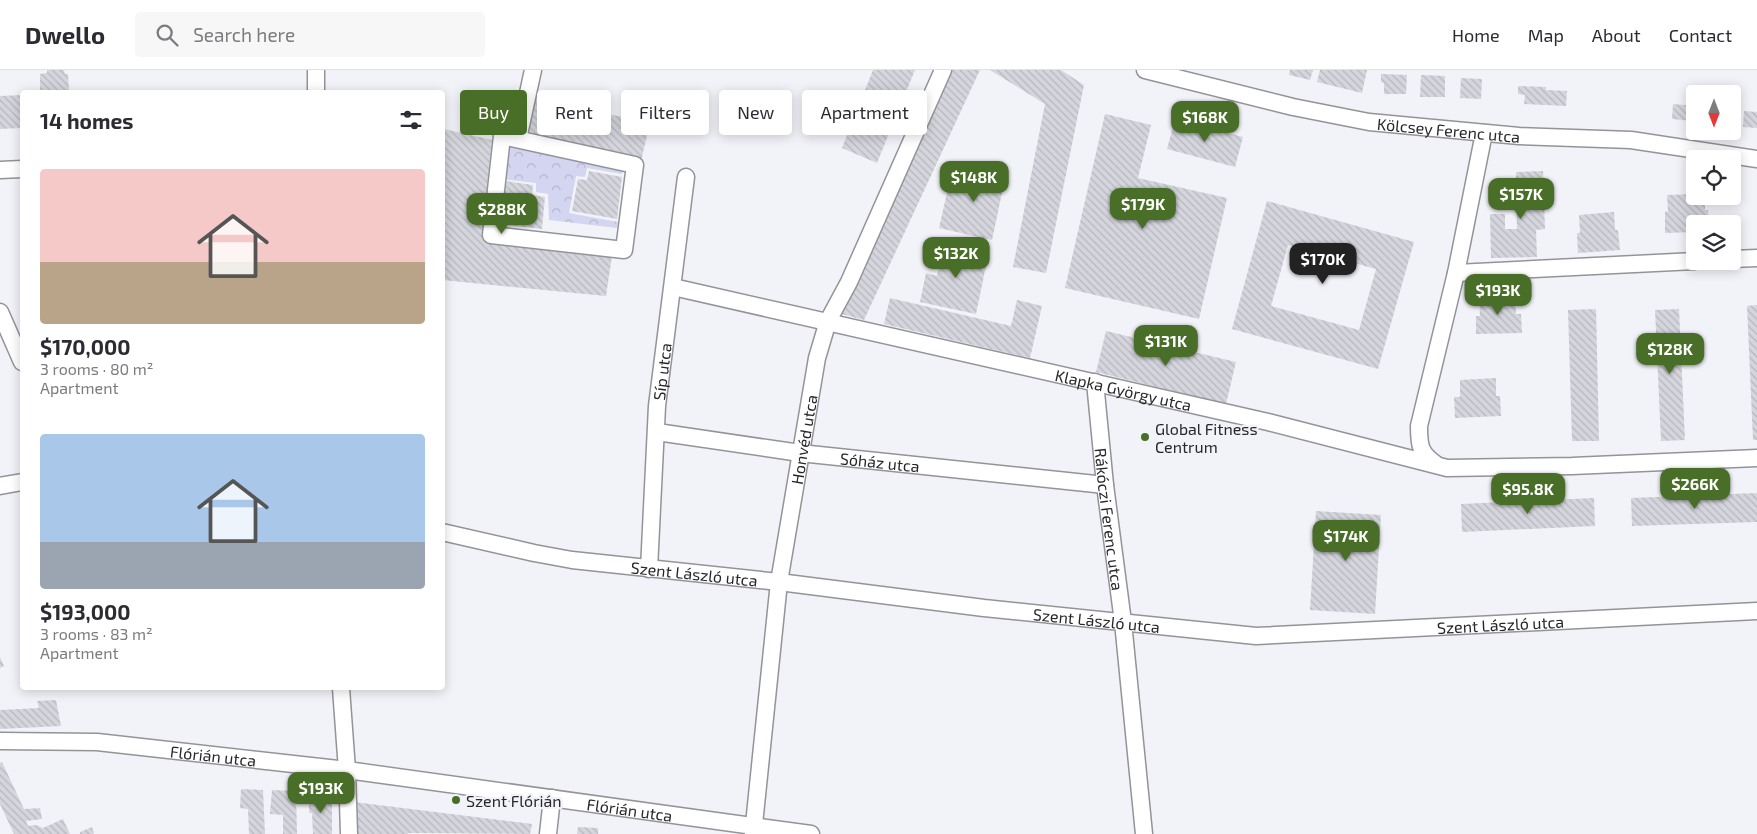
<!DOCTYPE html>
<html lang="en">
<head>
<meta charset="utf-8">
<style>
	:root { --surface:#fff; --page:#f7f7f7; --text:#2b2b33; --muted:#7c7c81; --line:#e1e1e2; --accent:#486e27 }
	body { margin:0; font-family:"Exo 2",sans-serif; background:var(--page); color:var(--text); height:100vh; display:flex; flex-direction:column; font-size:19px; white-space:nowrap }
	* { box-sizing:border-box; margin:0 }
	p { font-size:16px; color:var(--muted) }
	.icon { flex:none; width:28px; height:28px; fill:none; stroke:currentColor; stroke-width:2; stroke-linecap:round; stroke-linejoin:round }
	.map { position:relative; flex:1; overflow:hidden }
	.drawer { position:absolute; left:20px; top:20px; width:425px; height:600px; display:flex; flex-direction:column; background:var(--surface); border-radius:5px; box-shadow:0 2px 12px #0003 }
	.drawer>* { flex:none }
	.hud { position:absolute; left:460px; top:20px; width:475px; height:45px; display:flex; gap:10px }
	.needle { width:32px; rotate:180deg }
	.tools { position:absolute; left:1686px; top:15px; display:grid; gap:10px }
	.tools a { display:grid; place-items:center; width:55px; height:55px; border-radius:5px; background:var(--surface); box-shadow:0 2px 12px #0003; font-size:25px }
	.price { position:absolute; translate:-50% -42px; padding:0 11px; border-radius:10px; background:var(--accent); color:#fff; font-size:16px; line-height:32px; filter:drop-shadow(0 1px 2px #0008) }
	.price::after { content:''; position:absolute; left:50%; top:30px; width:15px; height:11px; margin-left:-8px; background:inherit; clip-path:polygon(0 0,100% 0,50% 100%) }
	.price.active { background:#222; color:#fff }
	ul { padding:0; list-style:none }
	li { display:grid; align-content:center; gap:10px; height:265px; padding:0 20px }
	li span { display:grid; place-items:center; height:155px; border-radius:5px; color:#555 }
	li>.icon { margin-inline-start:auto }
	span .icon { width:90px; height:90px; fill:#fffc; stroke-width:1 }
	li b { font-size:21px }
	h2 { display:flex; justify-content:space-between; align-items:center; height:60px; padding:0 20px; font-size:21px }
	.chip { padding:0 18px; border-radius:5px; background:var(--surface); box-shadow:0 2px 12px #0003; font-size:18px; line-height:45px }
	.chip.active { background:var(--accent); color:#fff }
	header { display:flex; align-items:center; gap:30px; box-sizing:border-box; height:70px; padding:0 25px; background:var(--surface); border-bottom:1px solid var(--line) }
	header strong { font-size:24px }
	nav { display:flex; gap:28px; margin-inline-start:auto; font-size:18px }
	.search { width:350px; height:45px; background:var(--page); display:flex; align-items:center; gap:12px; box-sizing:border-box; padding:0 18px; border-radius:5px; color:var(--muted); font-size:19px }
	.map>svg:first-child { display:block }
	.park { fill:url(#park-crowns) }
	.building { fill:url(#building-back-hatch); fill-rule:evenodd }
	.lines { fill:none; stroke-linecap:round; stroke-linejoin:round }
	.minor-casing { stroke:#93939a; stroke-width:19 }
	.minor { stroke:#fff; stroke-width:16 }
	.poi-dot { fill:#486e27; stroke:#f2f2f9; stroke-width:2 }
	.labels { text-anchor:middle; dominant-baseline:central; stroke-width:4.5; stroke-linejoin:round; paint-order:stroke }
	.street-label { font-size:16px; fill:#27272a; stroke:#f2f2f9 }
	.poi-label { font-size:16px; fill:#27272a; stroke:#f2f2f9; text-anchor:start }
</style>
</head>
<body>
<header>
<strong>Dwello</strong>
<div class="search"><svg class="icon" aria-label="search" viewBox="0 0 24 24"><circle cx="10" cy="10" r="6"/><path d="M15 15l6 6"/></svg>Search here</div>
<nav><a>Home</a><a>Map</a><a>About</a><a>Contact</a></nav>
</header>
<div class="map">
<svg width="1757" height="764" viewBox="0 0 1757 764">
	<defs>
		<pattern id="park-crowns" width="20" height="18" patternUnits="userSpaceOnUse" patternTransform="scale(1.25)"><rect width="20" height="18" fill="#d3d5f1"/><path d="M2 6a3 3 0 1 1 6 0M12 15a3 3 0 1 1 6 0" fill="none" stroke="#b5b7cf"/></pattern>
		<pattern id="building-back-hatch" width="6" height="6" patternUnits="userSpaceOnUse" patternTransform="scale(1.25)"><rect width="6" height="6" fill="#d5d6dd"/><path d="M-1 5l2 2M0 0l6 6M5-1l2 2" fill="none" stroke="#b7b8be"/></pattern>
	</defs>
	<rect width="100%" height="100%" fill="#f2f2f9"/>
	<polygon class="park" points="505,76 622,100 622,104 587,98 585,107 576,106 569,143 618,152 617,158 549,150 548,124 536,122 536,113 502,109"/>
	<g class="building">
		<polygon points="47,0 64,0 65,4 68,4 69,21 64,22 40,22 40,4 47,3"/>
		<polygon points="873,0 915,0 877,93 842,78"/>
		<polygon points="952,0 980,0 864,250 838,243"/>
		<polygon points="990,0 1061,0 1084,15 1046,203 1013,197 1045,34"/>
		<polygon points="1290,0 1313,0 1310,10 1289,5"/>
		<polygon points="1320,0 1367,0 1362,23 1317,12"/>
		<polygon points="1381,4 1407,5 1406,24 1384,24 1384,13 1381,12"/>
		<polygon points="1421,5 1445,6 1445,27 1420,27"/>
		<polygon points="1461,8 1482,9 1481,29 1460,28"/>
		<polygon points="1518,16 1546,17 1546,20 1567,21 1566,36 1524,34 1525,25 1518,24"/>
		<polygon points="22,25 22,58 0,59 0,26"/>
		<polygon points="530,27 650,53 641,91 521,65"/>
		<polygon points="1673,34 1695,36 1694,51 1672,49"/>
		<polygon points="1744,41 1757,42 1757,58 1743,57"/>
		<polygon points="1105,44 1151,55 1138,108 1227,128 1199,249 1065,218"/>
		<polygon points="1175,49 1243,67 1235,97 1167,79"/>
		<polygon points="444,59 492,70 482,168 612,186 606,226 442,210"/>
		<polygon points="963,95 1006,104 992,170 939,158 949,114 959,117"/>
		<polygon points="589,101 622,107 617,149 572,141 578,109 587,110"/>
		<polygon points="1543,101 1545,159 1536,160 1537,187 1491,188 1490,144 1505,144 1505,159 1517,159 1516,102"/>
		<polygon points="504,111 533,115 532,125 545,127 542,159 498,154"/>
		<polygon points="1695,124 1695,126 1705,126 1705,140 1708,140 1709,154 1695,154 1695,162 1665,163 1665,142 1668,141 1667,125"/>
		<path d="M1267,131l147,41 -36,127 -146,-40zM1288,175l88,24 -17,61 -88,-24z"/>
		<polygon points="1614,142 1615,160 1618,160 1620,180 1578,183 1577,163 1580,163 1579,145"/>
		<polygon points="944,171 975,178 974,183 988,186 976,244 920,232 926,203 937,206"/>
		<polygon points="1515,225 1516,244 1521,244 1522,263 1476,264 1476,246 1480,246 1479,226"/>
		<polygon points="890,228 1011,256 1017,230 1042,236 1030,288 884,254"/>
		<polygon points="1757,235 1757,370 1753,370 1747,236"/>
		<polygon points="1596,239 1599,371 1572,371 1568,240"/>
		<polygon points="1679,239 1685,370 1661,371 1655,240"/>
		<polygon points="1106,261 1236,292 1226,334 1096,302"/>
		<polygon points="1496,308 1496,326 1500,326 1501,346 1455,348 1454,327 1460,327 1460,310"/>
		<polygon points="1757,423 1757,452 1632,456 1631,428"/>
		<polygon points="1594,428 1595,456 1462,462 1461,434"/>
		<polygon points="1316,441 1381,445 1375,544 1310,540"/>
		<polygon points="0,587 4,596 0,598"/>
		<polygon points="56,630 61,656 0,659 0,640 39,638 37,631"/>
		<polygon points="2,692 24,739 40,738 42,749 26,751 28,756 36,755 43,758 63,749 70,764 14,764 0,734 0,693"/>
		<polygon points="241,719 263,720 265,764 249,764 248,739 240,738"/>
		<polygon points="272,720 296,721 297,764 283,764 283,745 270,744"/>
		<polygon points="309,724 327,725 332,728 332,764 313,764 312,743 309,743"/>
		<polygon points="354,732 532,754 530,764 408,763 408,764 356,764"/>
		<polygon points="92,757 94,764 80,764 80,762"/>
		<polygon points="578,757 598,758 598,764 577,764"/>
	</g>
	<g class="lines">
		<defs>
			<g id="minor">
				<path id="s1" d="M1145,0l148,37 76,15 150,14 112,4 126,19"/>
				<polyline points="316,22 316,0"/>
				<polygon points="502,66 635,95 624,180 491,165"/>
				<polyline points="518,69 533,0"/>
				<polyline points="0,100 22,99"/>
				<polyline points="1732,189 1757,188"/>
				<polyline points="1456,203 1695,191"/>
				<path id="s2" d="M673,217l595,135 179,46 125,-2 185,-8"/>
				<polyline points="0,242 22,292"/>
				<path id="s3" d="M1095,312l10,103 18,137 21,212"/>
				<path id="s4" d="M657,362l143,21 305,32"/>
				<path d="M1437,395c-17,-12 -18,-18 -18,-39l37,-153 28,-140"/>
				<polyline points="0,416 22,412"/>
				<path id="s5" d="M442,462l92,21 38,7 207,22 205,26 272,28 501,-25"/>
				<path id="s6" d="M649,499l8,-163 29,-229"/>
				<polyline points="341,618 347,700 349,764"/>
				<path id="s7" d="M0,671l97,1 250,28 464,64"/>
				<polyline points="548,764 552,728"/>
				<path id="s8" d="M753,764l26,-252 38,-224 11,-37 21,-39 94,-212"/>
			</g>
		</defs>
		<use href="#minor" class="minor-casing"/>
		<use href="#minor" class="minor"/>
	</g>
	<g class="poi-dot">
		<circle cx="1145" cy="367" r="5"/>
		<circle cx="456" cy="730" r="5"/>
	</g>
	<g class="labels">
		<g class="street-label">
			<text stroke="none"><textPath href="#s1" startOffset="310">Kölcsey Ferenc utca</textPath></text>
			<text stroke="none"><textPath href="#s6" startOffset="198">Síp utca</textPath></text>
			<text stroke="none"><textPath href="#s2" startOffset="462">Klapka György utca</textPath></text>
			<text stroke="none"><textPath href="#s8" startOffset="398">Honvéd utca</textPath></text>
			<text stroke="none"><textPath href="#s4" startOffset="225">Sóház utca</textPath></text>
			<text stroke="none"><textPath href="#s3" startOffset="138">Rákóczi Ferenc utca</textPath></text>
			<text stroke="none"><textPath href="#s5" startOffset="256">Szent László utca</textPath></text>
			<text stroke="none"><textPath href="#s5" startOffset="661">Szent László utca</textPath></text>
			<text stroke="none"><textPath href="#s5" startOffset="1066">Szent László utca</textPath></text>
			<text stroke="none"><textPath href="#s7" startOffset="214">Flórián utca</textPath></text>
			<text stroke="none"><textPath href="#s7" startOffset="634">Flórián utca</textPath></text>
		</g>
		<g class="poi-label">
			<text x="1155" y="358">Global Fitness<tspan x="1155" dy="18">Centrum</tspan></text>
			<text x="466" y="730">Szent Flórián</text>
		</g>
	</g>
</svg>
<div class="tools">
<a><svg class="needle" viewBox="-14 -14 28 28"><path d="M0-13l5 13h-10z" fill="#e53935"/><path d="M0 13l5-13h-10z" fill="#7c7c81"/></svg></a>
<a><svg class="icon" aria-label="locate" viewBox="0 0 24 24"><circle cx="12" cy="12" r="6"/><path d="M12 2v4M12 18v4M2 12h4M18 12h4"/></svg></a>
<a><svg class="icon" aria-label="layers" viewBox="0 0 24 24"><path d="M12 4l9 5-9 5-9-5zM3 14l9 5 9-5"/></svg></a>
</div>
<b class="price" style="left:1205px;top:73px">$168K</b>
<b class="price" style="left:974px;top:133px">$148K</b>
<b class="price" style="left:1521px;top:150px">$157K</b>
<b class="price" style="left:1143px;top:160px">$179K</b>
<b class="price" style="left:502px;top:165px">$288K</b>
<b class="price" style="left:956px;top:209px">$132K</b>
<b class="price active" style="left:1323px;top:215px">$170K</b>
<b class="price" style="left:1498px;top:246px">$193K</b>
<b class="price" style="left:1166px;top:297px">$131K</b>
<b class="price" style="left:1670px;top:305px">$128K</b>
<b class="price" style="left:1695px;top:440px">$266K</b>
<b class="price" style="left:1528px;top:445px">$95.8K</b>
<b class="price" style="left:1346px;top:492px">$174K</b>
<b class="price" style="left:321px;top:744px">$193K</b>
<div class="hud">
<a class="chip active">Buy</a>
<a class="chip">Rent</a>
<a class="chip">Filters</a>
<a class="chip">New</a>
<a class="chip">Apartment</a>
</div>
<section class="drawer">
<h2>14 homes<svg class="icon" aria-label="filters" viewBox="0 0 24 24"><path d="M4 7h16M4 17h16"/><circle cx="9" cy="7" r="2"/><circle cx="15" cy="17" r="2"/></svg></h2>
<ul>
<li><span style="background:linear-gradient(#f6c9c9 60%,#b9a48a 0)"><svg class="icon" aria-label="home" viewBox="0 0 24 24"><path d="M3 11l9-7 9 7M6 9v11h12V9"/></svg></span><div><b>$170,000</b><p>3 rooms · 80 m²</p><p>Apartment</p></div></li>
<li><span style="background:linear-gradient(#a9c7e8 70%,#9aa5b1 0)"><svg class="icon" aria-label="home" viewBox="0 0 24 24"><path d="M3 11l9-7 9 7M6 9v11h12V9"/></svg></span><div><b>$193,000</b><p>3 rooms · 83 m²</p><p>Apartment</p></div></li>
</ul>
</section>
</div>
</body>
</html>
